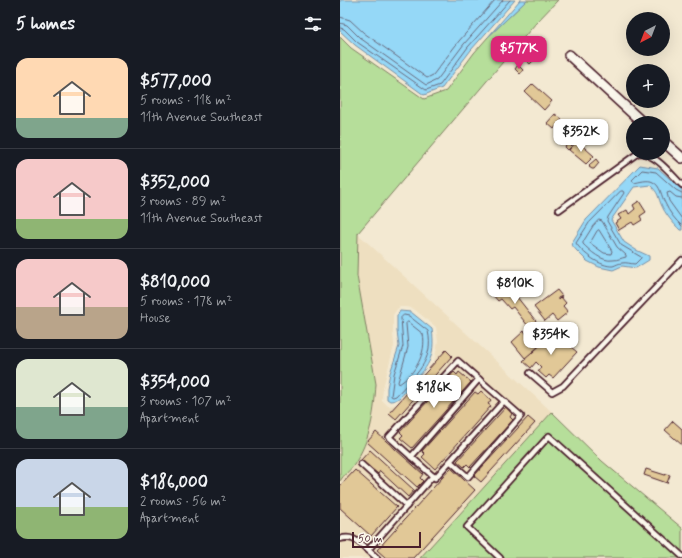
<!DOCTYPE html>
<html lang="en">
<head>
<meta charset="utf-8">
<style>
	:root { --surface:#171b24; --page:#242831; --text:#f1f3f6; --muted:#9ea1a6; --line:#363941; --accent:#db2777 }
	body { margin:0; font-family:Mynerve,sans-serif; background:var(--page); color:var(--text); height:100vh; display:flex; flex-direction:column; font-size:15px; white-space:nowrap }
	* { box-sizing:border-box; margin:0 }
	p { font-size:13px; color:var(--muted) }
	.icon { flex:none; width:22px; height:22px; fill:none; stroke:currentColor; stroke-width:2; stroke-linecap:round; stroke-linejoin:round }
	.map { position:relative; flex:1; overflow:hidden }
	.panel { display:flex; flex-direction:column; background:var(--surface); width:340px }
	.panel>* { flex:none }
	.needle { width:26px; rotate:222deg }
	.controls { position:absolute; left:286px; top:12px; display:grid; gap:8px }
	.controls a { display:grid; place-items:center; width:44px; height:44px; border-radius:50%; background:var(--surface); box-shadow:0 4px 16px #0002; font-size:20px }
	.scale { position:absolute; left:12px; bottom:10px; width:69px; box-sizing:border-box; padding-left:4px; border:2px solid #4a1f2b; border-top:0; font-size:11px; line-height:14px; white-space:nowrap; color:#4a1f2b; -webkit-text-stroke:3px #fbf7ec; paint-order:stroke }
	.price { position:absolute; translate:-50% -34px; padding:0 9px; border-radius:8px; background:#fff; color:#222; font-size:13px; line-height:26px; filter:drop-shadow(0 1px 2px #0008) }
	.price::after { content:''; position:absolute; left:50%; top:24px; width:12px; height:9px; margin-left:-6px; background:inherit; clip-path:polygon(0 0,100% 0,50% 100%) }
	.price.on { background:var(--accent); color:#fff }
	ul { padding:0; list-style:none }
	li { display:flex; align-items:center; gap:12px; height:100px; padding:0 16px }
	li+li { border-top:1px solid var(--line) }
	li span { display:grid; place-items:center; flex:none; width:112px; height:80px; border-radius:12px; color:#555 }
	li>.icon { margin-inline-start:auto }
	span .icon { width:48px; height:48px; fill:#fffc; stroke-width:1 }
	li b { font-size:17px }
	h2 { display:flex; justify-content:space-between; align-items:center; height:48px; padding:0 16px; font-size:17px }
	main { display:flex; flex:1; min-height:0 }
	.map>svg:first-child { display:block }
	.built { fill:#eedfc0; fill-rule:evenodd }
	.green { fill:#b6de9a; stroke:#807e62 }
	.water { fill:#95d8f7; stroke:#778ea5 }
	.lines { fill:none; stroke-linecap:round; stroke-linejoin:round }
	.shore { stroke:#68697d; stroke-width:1 }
	.building { fill:#e1c897; stroke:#4a1f2b }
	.lane-casing { stroke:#4a1f2b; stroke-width:8 }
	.street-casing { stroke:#4a1f2b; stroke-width:12 }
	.lane { stroke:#fbf7ec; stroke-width:4.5 }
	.street { stroke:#fbf7ec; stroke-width:9 }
</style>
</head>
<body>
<main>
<section class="panel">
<h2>5 homes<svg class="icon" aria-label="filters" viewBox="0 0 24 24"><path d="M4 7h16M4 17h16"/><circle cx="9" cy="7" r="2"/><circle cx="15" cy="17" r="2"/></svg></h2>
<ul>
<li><span style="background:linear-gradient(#ffd9b3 75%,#7fa58c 0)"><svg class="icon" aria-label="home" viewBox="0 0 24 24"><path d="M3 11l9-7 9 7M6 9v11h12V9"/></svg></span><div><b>$577,000</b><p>5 rooms · 118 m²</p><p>11th Avenue Southeast</p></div></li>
<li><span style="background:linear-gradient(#f6c9c9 75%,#8fb573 0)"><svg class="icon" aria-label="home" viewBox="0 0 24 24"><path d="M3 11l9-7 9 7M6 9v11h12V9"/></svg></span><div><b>$352,000</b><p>3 rooms · 89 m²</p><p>11th Avenue Southeast</p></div></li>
<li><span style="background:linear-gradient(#f6c9c9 60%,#b9a48a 0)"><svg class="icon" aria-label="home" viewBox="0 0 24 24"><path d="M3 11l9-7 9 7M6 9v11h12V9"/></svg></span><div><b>$810,000</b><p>5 rooms · 178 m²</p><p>House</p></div></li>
<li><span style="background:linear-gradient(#dfe7d0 60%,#7fa58c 0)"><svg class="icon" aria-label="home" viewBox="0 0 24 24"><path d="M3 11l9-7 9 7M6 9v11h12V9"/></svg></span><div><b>$354,000</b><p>3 rooms · 107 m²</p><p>Apartment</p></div></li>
<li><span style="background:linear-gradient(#c9d6e8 60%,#8fb573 0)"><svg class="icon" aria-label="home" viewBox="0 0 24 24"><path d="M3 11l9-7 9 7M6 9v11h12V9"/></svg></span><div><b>$186,000</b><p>2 rooms · 56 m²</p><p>Apartment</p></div></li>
</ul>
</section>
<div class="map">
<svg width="342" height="558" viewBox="0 0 342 558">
	<rect width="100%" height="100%" fill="#f3e9d2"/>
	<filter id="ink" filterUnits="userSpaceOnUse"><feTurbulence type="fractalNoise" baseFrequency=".025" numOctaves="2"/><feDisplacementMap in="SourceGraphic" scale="8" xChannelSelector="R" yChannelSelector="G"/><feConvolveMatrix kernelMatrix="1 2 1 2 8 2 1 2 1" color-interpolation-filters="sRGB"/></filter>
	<g filter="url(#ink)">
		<path class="built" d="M17,233l195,179 -132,146h-80v-77l4,-7 9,-7 20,-49 3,-34 -19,-108zM60,307h6l8,2 22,18 2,15 -3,16 -6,14 -33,33 -8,1 -6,-6 1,-12 11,-42 -1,-14v-17l4,-6z"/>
		<g class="green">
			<path d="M187,0h31l-22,23 -178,210 -1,43 19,108c-2,31 -5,54 -22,81 -4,6 -10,9 -14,16v-444l11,11 73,51 22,-8 28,-38 14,-16z"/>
			<polygon points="212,412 262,461 342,528 342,558 80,558"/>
		</g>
		<g class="water">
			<polygon points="0,0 175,0 131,50 102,88 84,95 15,45 0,31"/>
			<polygon points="180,0 187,0 148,37"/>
			<path d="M300,165l18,3 24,22v40h-2c-7,-7 -15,-16 -19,-26 -4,-10 -2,-10 -11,-19l-16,2 -23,33 13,22 12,8 13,6v4l-13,8 -14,-2 -9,4 -14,-3 -12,-6 -10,-10 -6,-7 15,-24z"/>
			<path d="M60,311l11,1 21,17c4,29 -4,38 -23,58 -6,7 -10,14 -19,14l-3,-2v-11l3,-15 9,-27 -2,-15v-15z"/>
		</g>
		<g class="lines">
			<g class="shore">
				<polyline points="0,17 10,20 24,33 87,78 93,75 119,41 155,0"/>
				<polyline points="0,23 7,25 20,38 86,85 97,80 124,44 163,0"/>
				<polyline points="0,28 4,29 17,42 86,90 100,85 128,47 170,0"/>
				<path d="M281,191h2l1,2 -16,24 -1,4 14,24 20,12v1l-6,6c-4,0 -9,-2 -13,-1 -3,0 -6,2 -9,3 -12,1 -31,-13 -37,-23l13,-20z"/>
				<path d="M342,193l-6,-3 -20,-18 -14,-2 -10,10 2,3c5,-1 14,-4 19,-1 8,4 8,14 12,21 4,9 10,17 17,23"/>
				<polyline points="342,198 336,197 330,192 327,193 329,201 342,219"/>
				<path d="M259,220l3,1 15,26 9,8v2c-5,1 -8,3 -13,3 -11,2 -23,-9 -30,-16v-2l10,-16z"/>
				<polygon points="259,230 272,251 271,254 264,253 250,243 257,231"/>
				<path d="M64,315l5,1 19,15c7,30 -14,45 -32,65l-3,1 -2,-1 3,-22 9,-28 -2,-28z"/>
				<path d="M68,322l15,12c4,19 -8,40 -24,50l-1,-2 10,-35 -2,-23z"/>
			</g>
		</g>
		<g class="building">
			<polygon points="186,53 193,61 190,64 182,57"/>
			<polygon points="178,65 183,70 180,74 175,69"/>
			<polygon points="193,84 212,101 204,110 185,92"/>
			<polygon points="215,114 222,119 214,129 207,123"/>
			<polygon points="237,141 254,156 246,164 229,150"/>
			<polygon points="228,143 232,146 228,150 225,147"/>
			<polygon points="256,159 259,163 254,169 252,169 249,167 250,166 249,165"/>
			<polygon points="299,201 306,212 300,216 302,220 294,225 292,222 279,230 275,223 281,219 278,215 287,210 289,214 295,209 293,205"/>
			<polygon points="166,283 199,325 192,331 173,307 170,309 161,299 158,301 152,294"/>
			<polygon points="217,290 222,296 218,298 218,300 221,297 226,303 223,306 228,312 217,321 212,315 205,321 194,307"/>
			<polygon points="184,331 198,347 185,358 172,342"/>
			<polygon points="213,332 237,352 213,378 209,375 206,378 198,371 201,367 196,362 191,368 183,361 205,341 202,338 207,333 210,336"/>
			<polygon points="106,350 112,356 56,419 49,413"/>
			<polygon points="114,372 117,375 119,372 131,382 72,448 60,438 63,435 60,432"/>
			<polygon points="141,391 151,400 148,404 151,406 95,469 82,457 85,454 82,451 135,392 138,394"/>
			<polygon points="166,407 172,414 170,417 173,420 130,467 127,464 124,467 117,461"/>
			<polygon points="188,417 195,423 141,482 134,476"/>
			<polygon points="333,421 342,429 342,445 325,430"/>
			<polygon points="36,432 83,474 80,478 83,481 77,487 27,442"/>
			<polygon points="30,450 74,490 68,497 40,471 38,474 21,460"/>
			<polygon points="111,468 135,490 73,558 46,558 37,550"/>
			<polygon points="306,469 325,475 326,474 330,475 327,483 304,475"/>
			<polygon points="15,470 57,507 31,536 0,508 0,486"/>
		</g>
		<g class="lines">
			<defs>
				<g id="lane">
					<path d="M219,210l79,-57c17,0 32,20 44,32"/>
					<polyline points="190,373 212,392 223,386 342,260"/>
					<polyline points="71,457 139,379"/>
					<polyline points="110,461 128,477 181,416 118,361 49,437 95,478 164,401"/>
					<polyline points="21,464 67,506"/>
					<path d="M0,539c13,-4 18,3 28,11l65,-74"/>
					<polyline points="28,550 37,558"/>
					<polyline points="160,558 127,527 209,436 342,556"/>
				</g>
				<g id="street">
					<polyline points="229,55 303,123"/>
					<polyline points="323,141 342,158"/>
				</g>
			</defs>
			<use href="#lane" class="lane-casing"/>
			<use href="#street" class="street-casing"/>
			<use href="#lane" class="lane"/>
			<use href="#street" class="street"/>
		</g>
	</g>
</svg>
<div class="controls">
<a><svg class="needle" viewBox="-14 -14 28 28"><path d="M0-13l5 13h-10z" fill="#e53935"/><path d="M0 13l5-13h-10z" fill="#9ea1a6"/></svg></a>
<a>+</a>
<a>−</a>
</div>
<div class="scale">50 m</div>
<b class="price on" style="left:179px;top:70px">$577K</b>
<b class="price" style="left:241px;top:153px">$352K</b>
<b class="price" style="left:175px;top:305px">$810K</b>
<b class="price" style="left:211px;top:356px">$354K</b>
<b class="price" style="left:94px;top:409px">$186K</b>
</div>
</main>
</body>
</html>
